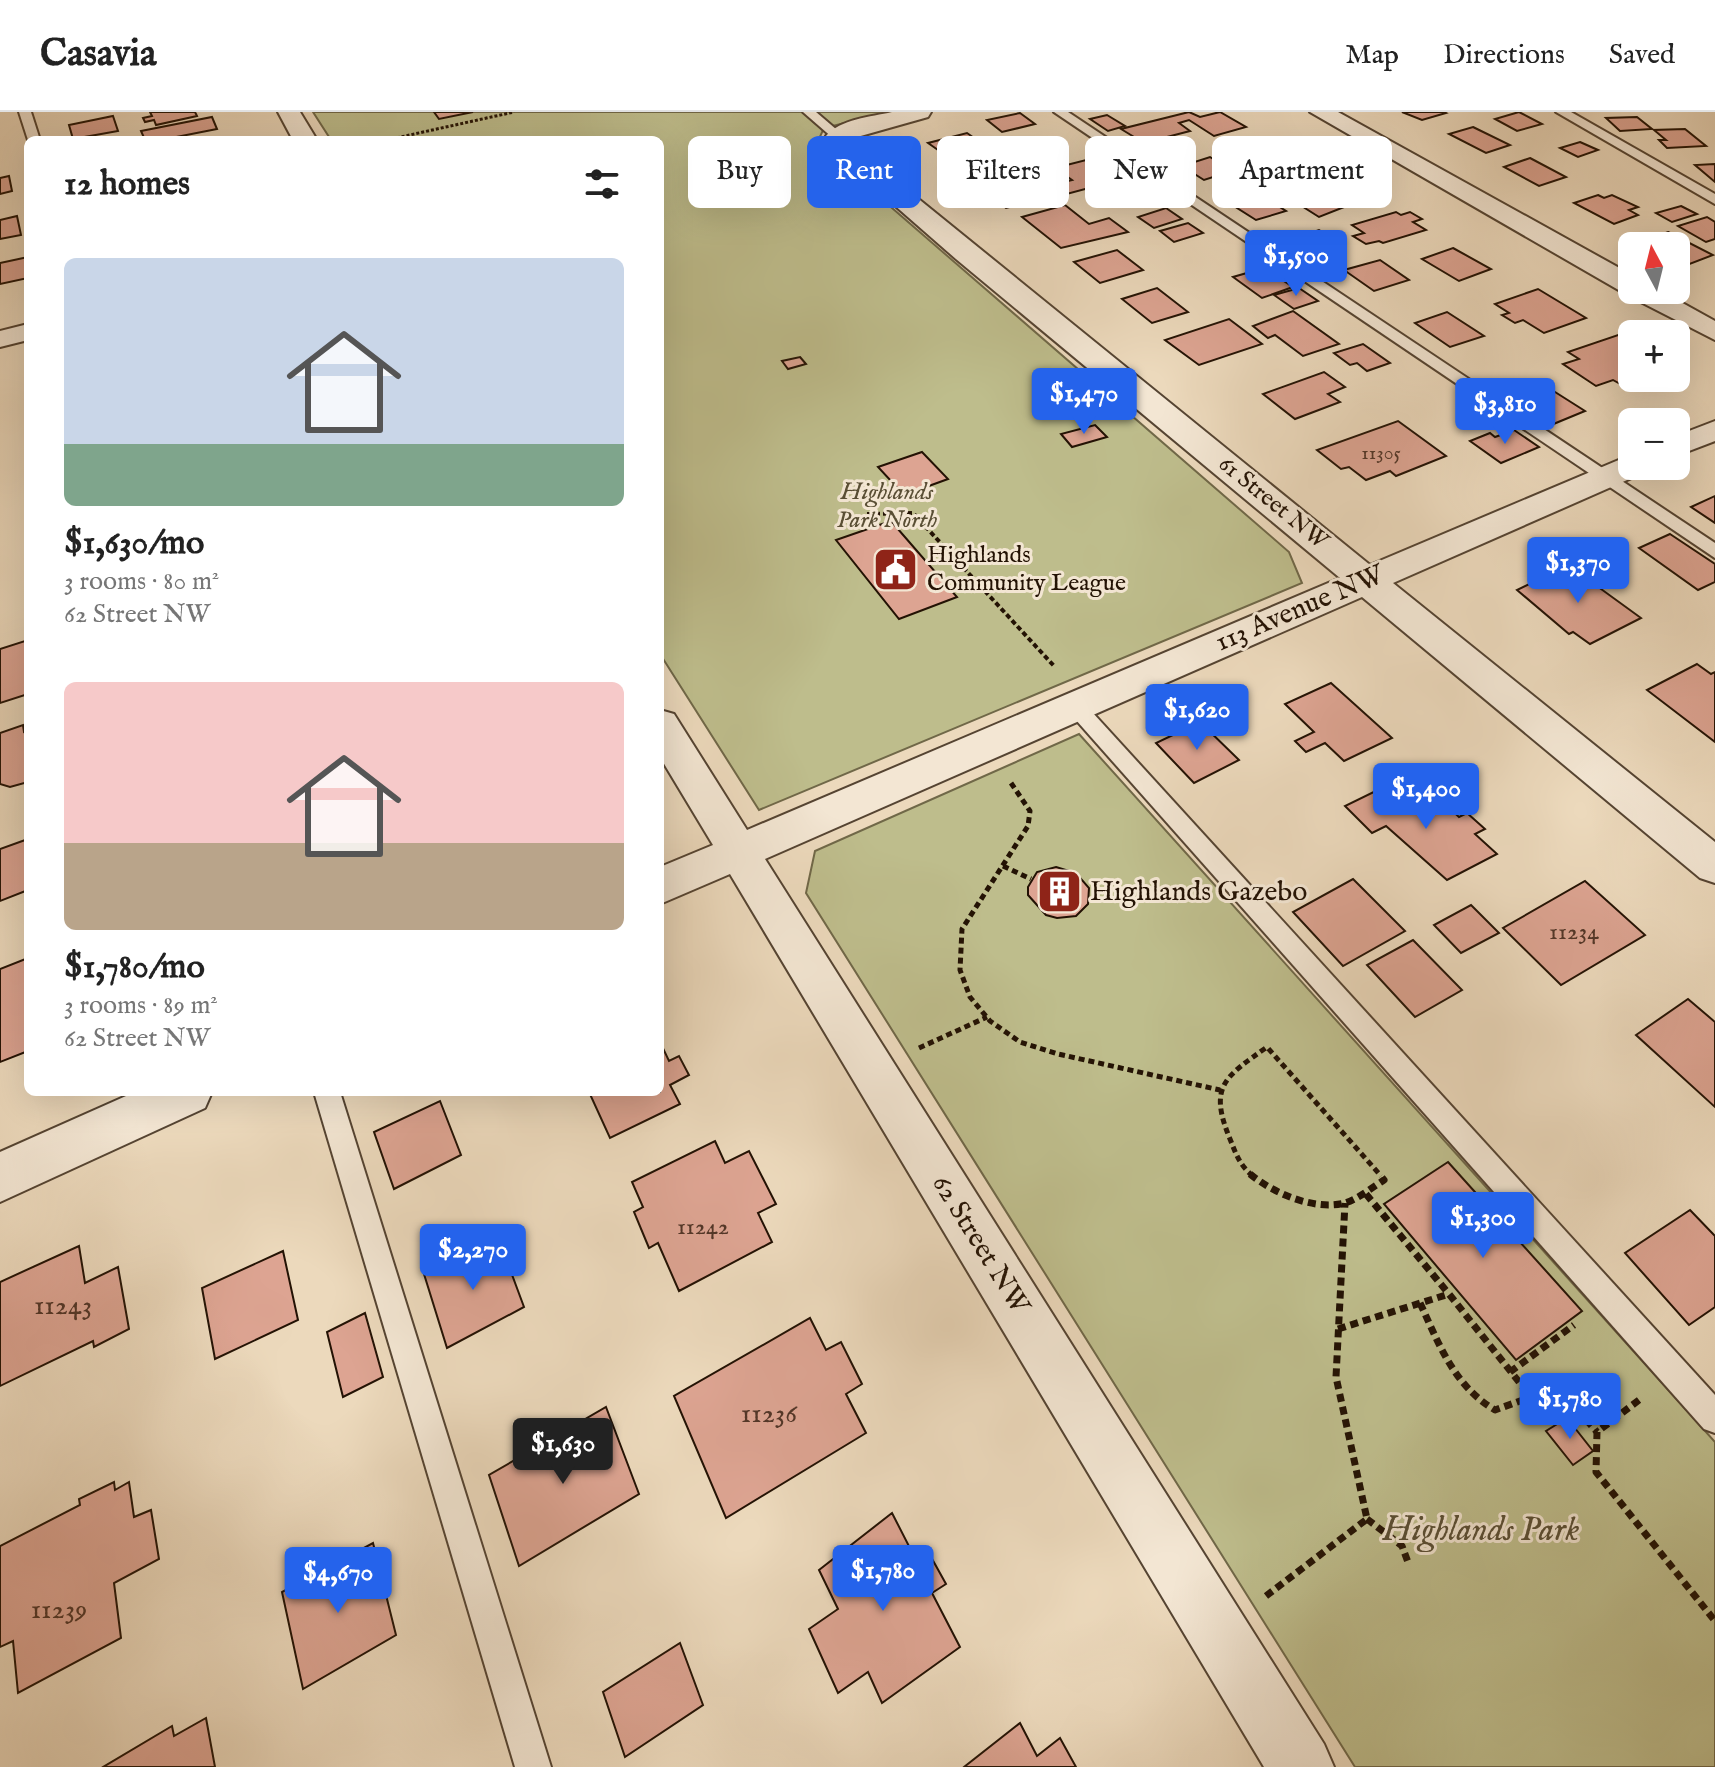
<!DOCTYPE html>
<html lang="en">
<head>
<meta charset="utf-8">
<style>
	:root { --surface:#fff; --page:#f6f6f6; --text:#222; --muted:#767676; --line:#e0e0e0; --accent:#2563eb }
	body { margin:0; font-family:"IM FELL English",serif; background:var(--page); color:var(--text); height:100vh; display:flex; flex-direction:column; font-size:30px; white-space:nowrap }
	* { box-sizing:border-box; margin:0 }
	p { font-size:26px; color:var(--muted) }
	.icon { flex:none; width:44px; height:44px; fill:none; stroke:currentColor; stroke-width:2; stroke-linecap:round; stroke-linejoin:round }
	.map { position:relative; flex:1; overflow:hidden }
	.drawer { position:absolute; left:24px; top:24px; width:640px; height:960px; display:flex; flex-direction:column; background:var(--surface); border-radius:12px; box-shadow:0 8px 32px #0002 }
	.drawer>* { flex:none }
	.guide { position:absolute; left:688px; top:24px; width:760px; height:72px; display:flex; gap:16px }
	.needle { width:52px; rotate:353deg }
	.tools { position:absolute; left:1618px; top:120px; display:grid; gap:16px }
	.tools a { display:grid; place-items:center; width:72px; height:72px; border-radius:12px; background:var(--surface); box-shadow:0 8px 32px #0002; font-size:40px }
	.price { position:absolute; translate:-50% -68px; padding:0 18px; border-radius:8px; background:var(--accent); color:#fff; font-size:26px; line-height:52px; filter:drop-shadow(0 2px 4px #0008) }
	.price::after { content:''; position:absolute; left:50%; top:48px; width:24px; height:18px; margin-left:-12px; background:inherit; clip-path:polygon(0 0,100% 0,50% 100%) }
	.price.active { background:#222; color:#fff }
	ul { padding:0; list-style:none }
	li { display:grid; align-content:center; gap:16px; height:424px; padding:0 40px }
	li span { display:grid; place-items:center; height:248px; border-radius:12px; color:#555 }
	li>.icon { margin-inline-start:auto }
	span .icon { width:144px; height:144px; fill:#fffc; stroke-width:1 }
	li b { font-size:34px }
	h2 { display:flex; justify-content:space-between; align-items:center; height:96px; padding:0 40px; font-size:34px }
	.tag { padding:0 28px; border-radius:12px; background:var(--surface); box-shadow:0 8px 32px #0002; font-size:28px; line-height:72px }
	.tag.active { background:var(--accent); color:#fff }
	header { display:flex; align-items:center; gap:48px; box-sizing:border-box; height:112px; padding:0 40px; background:var(--surface); border-bottom:2px solid var(--line) }
	header strong { font-size:38px }
	nav { display:flex; gap:44px; margin-inline-start:auto; font-size:28px }
	.map>svg:first-child { display:block }
	.green { fill:#bebd8c; stroke:#706848; stroke-width:2 }
	.building { fill:#dda492; stroke:#231204; stroke-width:2 }
	.lines { fill:none; stroke-linecap:round; stroke-linejoin:round }
	.service-casing { stroke:#554432; stroke-width:4 }
	.minor-casing { stroke:#554432; stroke-width:4 }
	.path-far3 { stroke:#231204; stroke-width:3; stroke-dasharray:3 2; stroke-linecap:butt }
	.path-far2 { stroke:#231204; stroke-width:4; stroke-dasharray:5 3; stroke-linecap:butt }
	.path-far1 { stroke:#231204; stroke-width:5; stroke-dasharray:6 4; stroke-linecap:butt }
	.path { stroke:#231204; stroke-width:7; stroke-dasharray:8 5; stroke-linecap:butt }
	.service { fill:#f3e6d3; fill-rule:evenodd }
	.minor { fill:#f3e6d3; fill-rule:evenodd }
	.labels { text-anchor:middle; dominant-baseline:central; stroke-width:6; stroke-linejoin:round; paint-order:stroke }
	.far-number-label { font-size:20px; fill:#523628 }
	.far-park-label { font-size:24px; font-style:italic; fill:#594e34; stroke:#f3e6d3 }
	.far-street-label { font-size:24px; fill:#231204; stroke:#f3e6d3 }
	.far-poi-label { font-size:24px; fill:#231204; stroke:#f3e6d3; text-anchor:start }
	.number-label { font-size:24px; fill:#523628 }
	.street-label { font-size:28px; fill:#231204; stroke:#f3e6d3 }
	.poi-label { font-size:28px; fill:#231204; stroke:#f3e6d3; text-anchor:start }
	.near-number-label { font-size:28px; fill:#523628 }
	.near-park-label { font-size:34px; font-style:italic; fill:#594e34; stroke:#f3e6d3 }
</style>
</head>
<body>
<header>
<strong>Casavia</strong>
<nav><a>Map</a><a>Directions</a><a>Saved</a></nav>
</header>
<div class="map">
<svg width="1715" height="1655" viewBox="0 0 1715 1655">
	<rect width="100%" height="100%" fill="#ecd9bc"/>
	<filter id="stains"><feTurbulence type="fractalNoise" baseFrequency=".0025" numOctaves="4"/><feColorMatrix values="0 0 0 0 .2 0 0 0 0 .09 0 0 0 0 .02 0 0 0 .5 -.17"/></filter>
	<radialGradient id="worn" r=".72"><stop offset=".6" stop-color="#630" stop-opacity="0"/><stop offset="1" stop-color="#630" stop-opacity=".3"/></radialGradient>
	<g class="green">
		<polygon points="313,0 889,0 824,16 817,31 1289,440 1302,471 759,698 660,542 660,28 331,28"/>
		<polygon points="1079,622 1715,1330 1715,1655 1355,1655 806,781 815,739"/>
	</g>
	<g class="building">
		<polygon points="150,0 195,0 197,4 156,13 154,8 145,10 143,6 152,4"/>
		<polygon points="434,0 473,0 439,7"/>
		<polygon points="1189,0 1200,5 1220,0 1246,15 1214,24 1189,8 1179,11 1190,19 1144,31 1121,17"/>
		<polygon points="1402,0 1444,0 1446,1 1422,8"/>
		<polygon points="1519,0 1542,12 1517,19 1495,7"/>
		<polygon points="1020,1 1035,12 1002,20 987,8"/>
		<polygon points="1107,3 1125,14 1108,19 1090,7"/>
		<polygon points="113,4 118,19 73,27 69,13"/>
		<polygon points="212,5 217,17 161,28 145,28 141,19"/>
		<polygon points="1637,5 1652,17 1620,19 1606,6"/>
		<polygon points="1473,15 1510,33 1486,41 1449,22"/>
		<polygon points="1685,17 1706,34 1667,36 1659,28 1666,28 1654,18"/>
		<polygon points="967,21 987,35 948,45 928,31"/>
		<polygon points="1580,30 1598,38 1578,45 1560,36"/>
		<polygon points="1279,35 1291,40 1308,53 1277,62 1249,44"/>
		<polygon points="1210,45 1232,59 1204,68 1182,54"/>
		<polygon points="1530,46 1566,65 1539,74 1504,55"/>
		<polygon points="1086,48 1115,69 1063,83 1051,73 1072,68 1055,56"/>
		<polygon points="1008,52 1019,61 1031,58 1044,68 1034,71 1052,84 1006,96 965,64"/>
		<polygon points="1715,52 1715,70 1695,53"/>
		<polygon points="9,64 12,79 0,82 0,66"/>
		<polygon points="1334,68 1367,86 1319,105 1297,91 1317,84 1305,77"/>
		<polygon points="1598,83 1604,86 1612,83 1638,95 1629,98 1638,103 1614,112 1574,91"/>
		<polygon points="1264,85 1286,99 1256,108 1234,94"/>
		<polygon points="1065,93 1089,112 1109,106 1128,120 1061,136 1022,105"/>
		<polygon points="1681,94 1697,102 1672,110 1656,101"/>
		<polygon points="1166,96 1182,107 1154,116 1138,105"/>
		<polygon points="1396,100 1401,103 1410,100 1422,107 1413,110 1426,118 1383,131 1379,129 1366,132 1353,124 1364,121 1352,113"/>
		<polygon points="17,104 21,123 0,127 0,108"/>
		<polygon points="1707,105 1715,110 1715,127 1706,130 1678,114"/>
		<polygon points="1188,111 1203,121 1174,130 1160,119"/>
		<polygon points="1319,118 1337,129 1332,131 1340,136 1308,146 1283,130"/>
		<polygon points="1668,120 1713,143 1687,153 1676,148 1676,134 1649,134 1642,130"/>
		<polygon points="1453,136 1491,157 1459,169 1422,147"/>
		<polygon points="1117,138 1143,158 1100,171 1074,150"/>
		<polygon points="28,145 28,166 0,172 0,151"/>
		<polygon points="1380,148 1409,168 1374,179 1344,158"/>
		<polygon points="1264,156 1293,175 1262,186 1233,165"/>
		<polygon points="1157,176 1188,200 1152,211 1122,187"/>
		<polygon points="1299,176 1318,189 1294,197 1274,183"/>
		<polygon points="1538,177 1586,206 1544,221 1523,208 1515,211 1502,203 1509,201 1495,192"/>
		<polygon points="1293,199 1339,232 1303,244 1275,223 1268,226 1253,214"/>
		<polygon points="1447,200 1484,224 1450,235 1415,211"/>
		<polygon points="1229,207 1262,232 1199,253 1165,228"/>
		<polygon points="1621,222 1632,229 1632,266 1642,266 1622,273 1613,268 1596,274 1563,252 1579,247 1568,240"/>
		<polygon points="1363,232 1390,251 1367,259 1357,251 1350,253 1334,241"/>
		<polygon points="800,245 806,252 788,257 782,249"/>
		<polygon points="1324,260 1345,275 1328,282 1340,290 1295,307 1263,282"/>
		<polygon points="1544,273 1585,299 1551,313 1511,286"/>
		<polygon points="1398,309 1446,344 1396,364 1390,359 1366,368 1349,355 1341,357 1317,338"/>
		<polygon points="1095,313 1107,325 1072,335 1061,322"/>
		<polygon points="1514,318 1539,335 1501,351 1470,329 1490,321 1495,325"/>
		<polygon points="922,340 948,367 904,383 878,355"/>
		<polygon points="1715,384 1715,411 1691,395"/>
		<polygon points="891,409 957,485 899,507 836,428"/>
		<polygon points="1670,422 1715,452 1715,470 1698,478 1639,436"/>
		<polygon points="1568,453 1641,506 1590,532 1573,520 1569,522 1517,478"/>
		<polygon points="28,528 28,582 0,591 0,537"/>
		<polygon points="1697,552 1711,562 1715,560 1715,630 1647,578"/>
		<polygon points="1331,571 1392,626 1344,649 1325,631 1306,640 1295,629 1314,620 1285,592"/>
		<polygon points="1200,610 1239,648 1194,671 1156,631"/>
		<polygon points="23,613 24,620 28,619 28,670 10,675 0,672 0,621"/>
		<polygon points="1388,673 1416,700 1441,688 1459,705 1467,701 1485,717 1475,722 1497,742 1447,768 1386,714 1372,721 1345,694"/>
		<polygon points="28,727 28,778 0,789 0,737"/>
		<polygon points="1056,755 1076,761 1089,776 1088,792 1076,804 1057,806 1046,803 1028,783 1028,775 1037,760"/>
		<polygon points="1353,767 1405,819 1343,854 1293,800"/>
		<polygon points="1585,769 1645,823 1561,873 1503,816"/>
		<polygon points="1471,793 1499,821 1461,841 1434,813"/>
		<polygon points="1413,828 1462,878 1415,905 1367,853"/>
		<polygon points="28,846 28,939 0,950 0,857"/>
		<polygon points="1688,887 1715,910 1715,995 1636,923"/>
		<polygon points="660,930 669,949 679,944 689,963 670,973 680,992 610,1026 589,980 660,980"/>
		<polygon points="440,989 461,1043 394,1077 374,1020"/>
		<polygon points="715,1029 725,1051 749,1039 776,1092 758,1101 772,1130 679,1179 658,1131 649,1136 634,1100 643,1095 632,1070"/>
		<polygon points="1448,1050 1582,1199 1516,1248 1384,1092"/>
		<polygon points="1690,1098 1715,1124 1715,1195 1689,1213 1625,1141"/>
		<polygon points="498,1125 524,1195 447,1236 424,1162"/>
		<polygon points="79,1134 85,1171 118,1155 129,1217 94,1235 93,1229 0,1274 0,1170"/>
		<polygon points="283,1139 298,1208 215,1247 202,1176"/>
		<polygon points="365,1201 383,1265 343,1285 327,1220"/>
		<polygon points="810,1206 826,1238 841,1230 862,1272 846,1282 866,1321 726,1406 674,1284"/>
		<polygon points="606,1295 639,1382 519,1454 489,1363"/>
		<polygon points="1567,1306 1593,1339 1573,1353 1546,1319"/>
		<polygon points="114,1370 115,1378 129,1370 134,1405 151,1398 159,1447 114,1471 121,1526 18,1581 13,1529 0,1535 0,1434 80,1393 79,1387"/>
		<polygon points="892,1401 914,1444 926,1436 946,1472 932,1481 960,1535 882,1591 868,1560 838,1581 809,1517 838,1497 819,1458"/>
		<polygon points="373,1431 396,1523 303,1577 282,1480"/>
		<polygon points="680,1531 703,1593 625,1645 603,1580"/>
		<polygon points="206,1606 215,1655 103,1655 172,1614 174,1624"/>
		<polygon points="1020,1611 1037,1644 1060,1626 1076,1655 964,1655"/>
	</g>
	<g class="lines">
		<defs>
			<g id="service">
				<polygon points="19,0 31,0 40,28 28,28"/>
				<polygon points="803,0 816,0 844,24 834,27"/>
				<polygon points="1054,0 1068,0 1715,431 1715,446"/>
				<polygon points="1556,0 1571,0 1715,82 1715,92"/>
				<polygon points="1075,586 1082,589 1715,1283 1715,1321 1704,1317 1068,599 1065,594"/>
				<polygon points="314,980 340,980 551,1655 515,1655"/>
			</g>
			<g id="minor">
				<polygon points="278,0 300,0 317,28 293,28"/>
				<path d="M892,0h39l-3,5 -78,22 2,6 518,420 251,-106 11,-3v10h16l-5,7 -250,110 322,259v41l-15,-5 -338,-281 -597,262 559,885 10,23h-70l-534,-893 -70,30v-37l53,-22 -53,-88v-47l14,4 73,116 593,-252 -384,-319 -127,-111 -3,-12c14,-17 45,-19 66,-24z"/>
				<polygon points="1310,0 1338,0 1632,163 1632,178 1659,178 1715,209 1715,228 1629,184"/>
				<polygon points="28,212 28,228 0,235 0,219"/>
				<polygon points="1715,309 1715,329 1676,344 1676,324"/>
				<polygon points="135,980 212,980 205,996 0,1090 0,1040"/>
			</g>
		</defs>
		<use href="#service" class="service-casing"/>
		<use href="#minor" class="minor-casing"/>
		<polyline class="path-far3" points="387,28 514,0"/>
		<polyline class="path-far2" points="867,402 913,401 1054,554"/>
		<g class="path-far1">
			<polyline points="1011,671 1030,699 1028,714 962,817 960,858 970,885 990,909 1020,930 1058,942 1220,978"/>
			<polyline points="1003,754 1031,767"/>
			<polyline points="919,936 987,905"/>
			<path d="M1253,1064c-13,-10 -17,-22 -23,-37 -22,-53 -5,-62 37,-92l114,129"/>
		</g>
		<g class="path">
			<path d="M1250,1062c23,19 64,37 95,29 13,-4 28,-16 39,-23l-5,-6"/>
			<polyline points="1366,1082 1449,1182"/>
			<path d="M1420,1191c19,41 34,83 75,107l36,-13"/>
			<polyline points="1338,1217 1449,1182 1531,1285 1553,1270 1597,1320"/>
			<polyline points="1510,1260 1574,1213"/>
			<polyline points="1639,1288 1597,1320 1596,1360 1715,1509"/>
			<polyline points="1367,1407 1402,1434 1409,1453"/>
			<polyline points="1266,1484 1367,1407 1336,1265 1345,1091"/>
		</g>
		<use href="#service" class="service"/>
		<use href="#minor" class="minor"/>
	</g>
	<defs>
		<symbol id="civic-square" viewBox="-11 -11 22 22"><rect x="-9" y="-9" width="18" height="18" rx="4" fill="#8f2418" stroke="#f3e6d3"/><path d="M-.6-6.5H3V-4.5H.6V-3L4-1V1h2V6H-6V1h2V-1L-.6-3ZM-1.2 2.5V6h2.4V2.5Z" fill="#fff"/></symbol>
		<symbol id="building-square" viewBox="-11 -11 22 22"><rect x="-9" y="-9" width="18" height="18" rx="4" fill="#8f2418" stroke="#f3e6d3"/><path d="M-4-6H4V6H1V3H-1V6H-4ZM-2.5-4.3h1.7v1.8h-1.7ZM.8-4.3h1.7v1.8H.8ZM-2.5-1h1.7V.8h-1.7ZM.8-1h1.7V.8H.8Z" fill="#fff"/></symbol>
	</defs>
	<g fill-rule="evenodd">
		<use href="#civic-square" x="870" y="432" width="51" height="51"/>
		<use href="#building-square" x="1034" y="754" width="51" height="51"/>
	</g>
	<g class="labels">
		<g class="far-number-label">
			<text x="1381" y="341">11305</text>
		</g>
		<g class="far-park-label">
			<text x="887" y="380">Highlands<tspan x="887" dy="28">Park North</tspan></text>
		</g>
		<g class="far-street-label">
			<text transform="translate(1273 391) rotate(39)">61 Street NW</text>
		</g>
		<g class="far-poi-label">
			<text x="927" y="443">Highlands<tspan x="927" dy="28">Community League</tspan></text>
		</g>
		<g class="number-label">
			<text x="1574" y="820">11234</text>
			<text x="703" y="1115">11242</text>
		</g>
		<g class="street-label">
			<text transform="translate(1300 497) rotate(-23)">113 Avenue NW</text>
			<text transform="translate(980 1133) rotate(58)">62 Street NW</text>
		</g>
		<g class="poi-label">
			<text x="1090" y="780">Highlands Gazebo</text>
		</g>
		<g class="near-number-label">
			<text x="63" y="1194">11243</text>
			<text x="769" y="1302">11236</text>
			<text x="59" y="1498">11239</text>
		</g>
		<g class="near-park-label">
			<text x="1481" y="1418">Highlands Park</text>
		</g>
	</g>
	<rect width="100%" height="100%" filter="url(#stains)"/>
	<rect width="100%" height="100%" fill="url(#worn)"/>
</svg>
<div class="tools">
<a><svg class="needle" viewBox="-14 -14 28 28"><path d="M0-13l5 13h-10z" fill="#e53935"/><path d="M0 13l5-13h-10z" fill="#767676"/></svg></a>
<a>+</a>
<a>−</a>
</div>
<b class="price" style="left:1296px;top:186px">$1,500</b>
<b class="price" style="left:1084px;top:324px">$1,470</b>
<b class="price" style="left:1505px;top:334px">$3,810</b>
<b class="price" style="left:1578px;top:493px">$1,370</b>
<b class="price" style="left:1197px;top:640px">$1,620</b>
<b class="price" style="left:1426px;top:719px">$1,400</b>
<b class="price" style="left:1483px;top:1148px">$1,300</b>
<b class="price" style="left:473px;top:1180px">$2,270</b>
<b class="price" style="left:1570px;top:1329px">$1,780</b>
<b class="price active" style="left:563px;top:1374px">$1,630</b>
<b class="price" style="left:883px;top:1501px">$1,780</b>
<b class="price" style="left:338px;top:1503px">$4,670</b>
<div class="guide">
<a class="tag">Buy</a>
<a class="tag active">Rent</a>
<a class="tag">Filters</a>
<a class="tag">New</a>
<a class="tag">Apartment</a>
</div>
<section class="drawer">
<h2>12 homes<svg class="icon" aria-label="filters" viewBox="0 0 24 24"><path d="M4 7h16M4 17h16"/><circle cx="9" cy="7" r="2"/><circle cx="15" cy="17" r="2"/></svg></h2>
<ul>
<li><span style="background:linear-gradient(#c9d6e8 75%,#7fa58c 0)"><svg class="icon" aria-label="home" viewBox="0 0 24 24"><path d="M3 11l9-7 9 7M6 9v11h12V9"/></svg></span><div><b>$1,630/mo</b><p>3 rooms · 80 m²</p><p>62 Street NW</p></div></li>
<li><span style="background:linear-gradient(#f6c9c9 65%,#b9a48a 0)"><svg class="icon" aria-label="home" viewBox="0 0 24 24"><path d="M3 11l9-7 9 7M6 9v11h12V9"/></svg></span><div><b>$1,780/mo</b><p>3 rooms · 89 m²</p><p>62 Street NW</p></div></li>
</ul>
</section>
</div>
</body>
</html>
